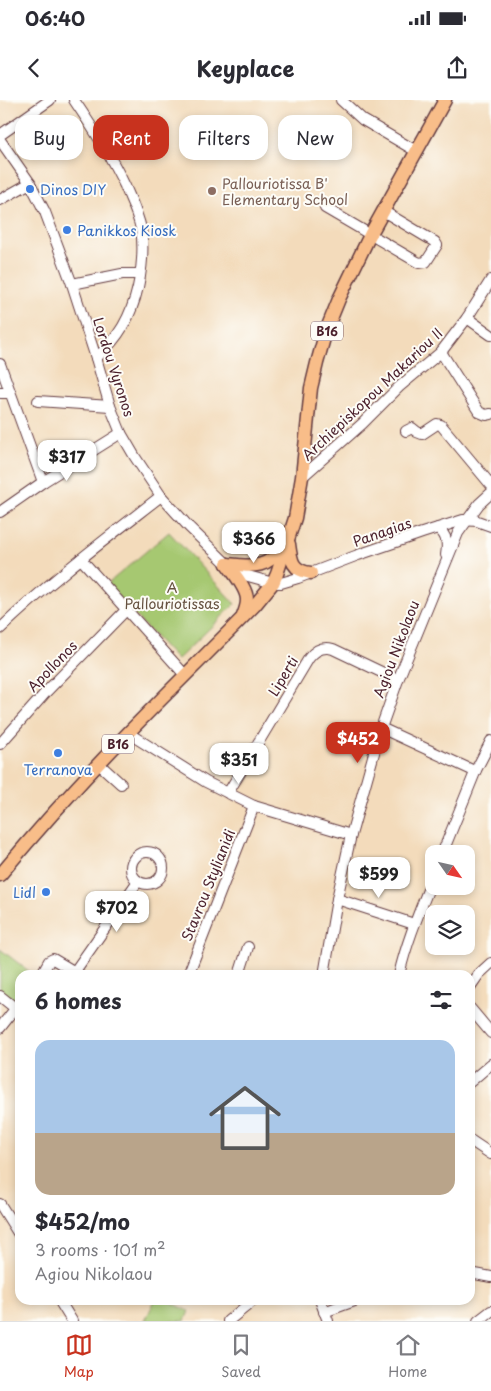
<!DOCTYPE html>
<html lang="en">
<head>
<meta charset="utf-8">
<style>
	:root { --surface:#fff; --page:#f7f7f7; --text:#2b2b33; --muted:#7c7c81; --line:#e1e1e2; --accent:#c8321e }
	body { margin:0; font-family:"Playpen Sans",sans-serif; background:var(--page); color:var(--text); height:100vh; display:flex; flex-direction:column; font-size:19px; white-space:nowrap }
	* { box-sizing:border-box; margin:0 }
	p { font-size:16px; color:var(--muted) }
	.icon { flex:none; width:28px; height:28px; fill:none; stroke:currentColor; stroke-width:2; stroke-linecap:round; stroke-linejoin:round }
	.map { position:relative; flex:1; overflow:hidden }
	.side { position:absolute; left:15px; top:870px; width:460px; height:335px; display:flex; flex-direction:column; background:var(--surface); border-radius:15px; box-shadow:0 2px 8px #0003 }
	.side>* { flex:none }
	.top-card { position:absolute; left:15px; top:15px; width:461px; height:45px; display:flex; gap:10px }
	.needle { width:32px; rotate:124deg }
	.buttons { position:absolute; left:425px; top:745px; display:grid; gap:10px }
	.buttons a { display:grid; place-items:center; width:50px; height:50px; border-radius:10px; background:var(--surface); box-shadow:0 2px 8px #0003; font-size:25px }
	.price { position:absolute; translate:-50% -42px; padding:0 11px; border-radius:10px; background:#fff; color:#222; font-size:16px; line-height:32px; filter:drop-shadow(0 1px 2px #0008) }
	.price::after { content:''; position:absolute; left:50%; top:30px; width:15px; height:11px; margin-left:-8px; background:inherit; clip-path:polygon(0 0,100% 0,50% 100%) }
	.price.current { background:var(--accent); color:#fff }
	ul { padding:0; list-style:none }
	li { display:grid; align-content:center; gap:10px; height:265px; padding:0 20px }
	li+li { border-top:1px solid var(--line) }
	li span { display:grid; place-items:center; height:155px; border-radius:15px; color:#555 }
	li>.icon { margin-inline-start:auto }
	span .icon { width:90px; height:90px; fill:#fffc; stroke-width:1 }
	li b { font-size:21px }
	h2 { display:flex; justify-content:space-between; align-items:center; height:60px; padding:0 20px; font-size:21px }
	.tag { padding:0 18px; border-radius:15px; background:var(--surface); box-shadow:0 2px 8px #0003; font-size:18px; line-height:45px }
	.tag.current { background:var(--accent); color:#fff }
	.status { display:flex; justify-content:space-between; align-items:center; height:35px; padding:0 25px; background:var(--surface); direction:ltr }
	.status svg { height:14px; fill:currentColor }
	header { display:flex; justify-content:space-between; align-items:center; height:65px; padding:0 20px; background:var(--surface); font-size:22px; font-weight:700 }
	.menu { display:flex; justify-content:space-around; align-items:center; height:70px; border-top:1px solid var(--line); background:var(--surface); font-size:14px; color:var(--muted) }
	.menu a { display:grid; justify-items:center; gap:2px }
	.menu .current { color:var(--accent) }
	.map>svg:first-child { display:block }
	.green { fill:#a6c871; stroke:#78744e }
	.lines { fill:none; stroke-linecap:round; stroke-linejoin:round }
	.minor-casing { stroke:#633b41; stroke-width:12 }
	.major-casing { stroke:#633b41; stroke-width:15 }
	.minor { stroke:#fff; stroke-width:10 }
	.major { stroke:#f8bd89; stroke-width:12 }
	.shop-dot { fill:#3f7fe0; stroke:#fdfcf7; stroke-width:2 }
	.education-dot { fill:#8d6e63; stroke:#fdfcf7; stroke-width:2 }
	.labels { text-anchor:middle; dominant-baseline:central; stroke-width:4; stroke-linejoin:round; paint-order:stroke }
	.shield { fill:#fdfcf7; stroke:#806168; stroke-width:1 }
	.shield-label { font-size:12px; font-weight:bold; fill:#4a1f2b }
	.education-label { font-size:14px; fill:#785e54; stroke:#fdfcf7; text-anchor:start }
	.shop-label { font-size:14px; fill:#366cbe; stroke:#fdfcf7; text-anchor:start }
	.street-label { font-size:14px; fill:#4a1f2b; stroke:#fdfcf7 }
	.park-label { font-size:14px; fill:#665240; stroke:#fdfcf7 }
</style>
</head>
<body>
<div class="status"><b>06:40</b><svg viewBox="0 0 49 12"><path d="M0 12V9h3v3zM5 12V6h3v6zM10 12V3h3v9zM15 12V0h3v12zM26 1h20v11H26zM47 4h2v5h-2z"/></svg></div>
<header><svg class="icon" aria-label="back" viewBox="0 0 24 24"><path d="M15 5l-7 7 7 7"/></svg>Keyplace<svg class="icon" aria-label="share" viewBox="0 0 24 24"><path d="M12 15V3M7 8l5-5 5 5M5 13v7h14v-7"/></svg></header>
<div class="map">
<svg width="491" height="1221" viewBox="0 0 491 1221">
	<rect width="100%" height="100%" fill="#fdfcf7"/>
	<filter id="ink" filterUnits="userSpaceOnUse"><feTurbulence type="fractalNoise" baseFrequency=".02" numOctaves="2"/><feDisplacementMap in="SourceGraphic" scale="10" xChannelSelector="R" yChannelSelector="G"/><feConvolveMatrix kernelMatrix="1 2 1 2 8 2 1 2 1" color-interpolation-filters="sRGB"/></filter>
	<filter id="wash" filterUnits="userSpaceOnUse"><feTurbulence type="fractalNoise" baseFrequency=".0096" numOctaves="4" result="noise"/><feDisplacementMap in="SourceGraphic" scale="20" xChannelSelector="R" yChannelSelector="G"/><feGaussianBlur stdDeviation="1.12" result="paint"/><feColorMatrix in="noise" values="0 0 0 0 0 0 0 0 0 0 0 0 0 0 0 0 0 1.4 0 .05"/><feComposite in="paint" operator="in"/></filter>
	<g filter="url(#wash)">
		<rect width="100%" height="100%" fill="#f3dbbb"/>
		<g class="green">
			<polygon points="169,432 235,504 177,560 106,485"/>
			<polygon points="0,849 34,875 20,875 20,907 0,891"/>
			<polygon points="155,1200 166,1200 189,1211 185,1221 145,1221"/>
		</g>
	</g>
	<g filter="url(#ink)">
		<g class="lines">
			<defs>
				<g id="minor">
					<path d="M74,0c19,28 37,56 51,86 6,14 13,28 16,43 3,19 1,39 -3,58 -7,30 -19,51 -42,71"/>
					<polyline points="341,0 363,20 416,51"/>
					<polyline points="0,35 50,0"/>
					<polyline points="0,40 30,83 45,112 72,184 96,258 110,306 121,333 135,357 161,396 189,427 227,464 248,476 259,479 273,483 281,483 298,478 358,455 422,433 463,420 477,421 491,426"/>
					<polyline points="0,100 30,83"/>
					<polyline points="325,108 419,163 426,162 437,145 435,142 383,111"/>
					<polyline points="72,184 122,174 140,174"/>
					<polyline points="467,218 491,235"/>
					<polyline points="441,252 479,312 486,315 491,314"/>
					<polyline points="0,264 43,382"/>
					<polyline points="0,293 10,293"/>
					<polyline points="38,301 110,306"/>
					<polyline points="406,331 412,328 417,332 422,334 437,324 441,325 491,385"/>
					<polyline points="302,377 362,324 399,287 441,252 467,218 491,180"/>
					<polyline points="0,412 43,382 121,333"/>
					<path d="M438,428c9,8 10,15 8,27"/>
					<polyline points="81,459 185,575"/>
					<path d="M0,529c50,-48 106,-90 161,-133"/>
					<polyline points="381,628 472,670 476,670"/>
					<polyline points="128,633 206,682 254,706 351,735"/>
					<polyline points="0,644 47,591 127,509"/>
					<polyline points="99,664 121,684"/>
					<path d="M228,693l81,-135c6,-8 14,-12 24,-9l65,31"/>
					<circle cx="147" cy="768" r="16"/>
					<polyline points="442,754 476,670 491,641"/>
					<polyline points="337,799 414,824"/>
					<polyline points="44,870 49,861 53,859 80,875"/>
					<polyline points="75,871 138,781"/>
					<polyline points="188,875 254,706"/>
					<polyline points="239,875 248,847"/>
					<polyline points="324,875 337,799 351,735 381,628 398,580 458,433 479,404 491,393"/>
					<path d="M399,875c8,-35 22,-67 35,-100"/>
					<polyline points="470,887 479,874 491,863"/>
					<polyline points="0,896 20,912"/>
					<polyline points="470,908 491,933"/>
					<polyline points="0,928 15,909"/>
					<polyline points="470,982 491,964"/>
					<polyline points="470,1040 491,1054"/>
					<polyline points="0,1104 20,1136"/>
					<polyline points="470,1173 491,1177"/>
					<polyline points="59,1200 72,1221"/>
					<polyline points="320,1200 328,1221"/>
					<polyline points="324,1212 357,1200"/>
					<polyline points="228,1221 254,1200"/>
					<polyline points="478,1221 491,1211"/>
				</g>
				<g id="major">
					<path d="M289,444c2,16 3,27 22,29"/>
					<path d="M227,464c28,3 39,5 58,-18"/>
					<path d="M227,464c7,10 20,24 20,36 0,6 -2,11 -4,16"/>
					<path d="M0,775c41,-49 85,-98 130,-144 41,-42 84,-84 125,-126l18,-22 4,-9 18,-56 7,-41 9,-89 6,-25 9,-32 13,-32 31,-64 75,-135"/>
				</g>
			</defs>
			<use href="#minor" class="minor-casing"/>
			<use href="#major" class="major-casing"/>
			<use href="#minor" class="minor"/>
			<use href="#major" class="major"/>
		</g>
	</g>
	<g class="shop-dot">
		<circle cx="30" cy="89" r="5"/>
		<circle cx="67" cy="130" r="5"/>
		<circle cx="58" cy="653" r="5"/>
		<circle cx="46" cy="792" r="5"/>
	</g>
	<circle class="education-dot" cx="212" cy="91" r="5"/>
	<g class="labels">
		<g class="shield">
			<rect x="311" y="221.5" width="32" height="19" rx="4"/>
			<rect x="102" y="634.5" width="32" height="19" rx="4"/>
		</g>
		<g class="shield-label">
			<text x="327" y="231">B16</text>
			<text x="118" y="644">B16</text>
		</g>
		<g class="education-label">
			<text x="222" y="83">Pallouriotissa B'<tspan x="222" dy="16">Elementary School</tspan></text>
		</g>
		<g class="shop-label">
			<text x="40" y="89">Dinos DIY</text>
			<text x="77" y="130">Panikkos Kiosk</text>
			<text x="58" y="669" text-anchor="middle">Terranova</text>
			<text x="36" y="792" text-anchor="end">Lidl</text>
		</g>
		<g class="street-label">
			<text transform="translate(114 267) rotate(72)">Lordou Vyronos</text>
			<text transform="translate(372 294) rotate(-43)">Archiepiskopou Makariou II</text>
			<text transform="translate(382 432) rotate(-19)">Panagias</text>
			<text transform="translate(396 549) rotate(-69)">Agiou Nikolaou</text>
			<text transform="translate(52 566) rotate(-46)">Apollonos</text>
			<text transform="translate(283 576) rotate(-59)">Liperti</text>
			<text transform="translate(208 785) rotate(-68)">Stavrou Stylianidi</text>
		</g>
		<g class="park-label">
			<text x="172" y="487">A<tspan x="172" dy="16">Pallouriotissas</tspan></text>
		</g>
	</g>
</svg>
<div class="buttons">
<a><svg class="needle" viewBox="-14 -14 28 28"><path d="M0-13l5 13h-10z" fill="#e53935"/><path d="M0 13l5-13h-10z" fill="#7c7c81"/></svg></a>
<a><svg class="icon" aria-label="layers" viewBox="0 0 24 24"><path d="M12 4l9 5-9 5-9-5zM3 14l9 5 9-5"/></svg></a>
</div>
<b class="price" style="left:67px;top:382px">$317</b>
<b class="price" style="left:254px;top:464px">$366</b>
<b class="price current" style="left:358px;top:664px">$452</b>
<b class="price" style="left:239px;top:685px">$351</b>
<b class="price" style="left:379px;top:799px">$599</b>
<b class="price" style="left:117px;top:833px">$702</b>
<div class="top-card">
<a class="tag">Buy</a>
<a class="tag current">Rent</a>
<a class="tag">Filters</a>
<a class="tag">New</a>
</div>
<section class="side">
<h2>6 homes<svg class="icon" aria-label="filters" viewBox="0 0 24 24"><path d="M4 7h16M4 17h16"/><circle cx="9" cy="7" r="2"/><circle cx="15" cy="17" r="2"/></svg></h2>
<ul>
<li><span style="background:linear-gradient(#a9c7e8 60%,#b9a48a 0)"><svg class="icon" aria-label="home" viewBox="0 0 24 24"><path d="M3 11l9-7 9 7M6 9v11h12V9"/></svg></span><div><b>$452/mo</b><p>3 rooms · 101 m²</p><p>Agiou Nikolaou</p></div></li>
</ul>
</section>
</div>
<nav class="menu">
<a class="current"><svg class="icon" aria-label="map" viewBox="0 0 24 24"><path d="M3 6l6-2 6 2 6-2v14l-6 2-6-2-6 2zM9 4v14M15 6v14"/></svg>Map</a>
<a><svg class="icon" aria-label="saved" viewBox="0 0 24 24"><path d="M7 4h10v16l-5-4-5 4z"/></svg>Saved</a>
<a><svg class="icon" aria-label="home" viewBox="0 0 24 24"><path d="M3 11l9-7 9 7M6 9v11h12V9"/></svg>Home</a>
</nav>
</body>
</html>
